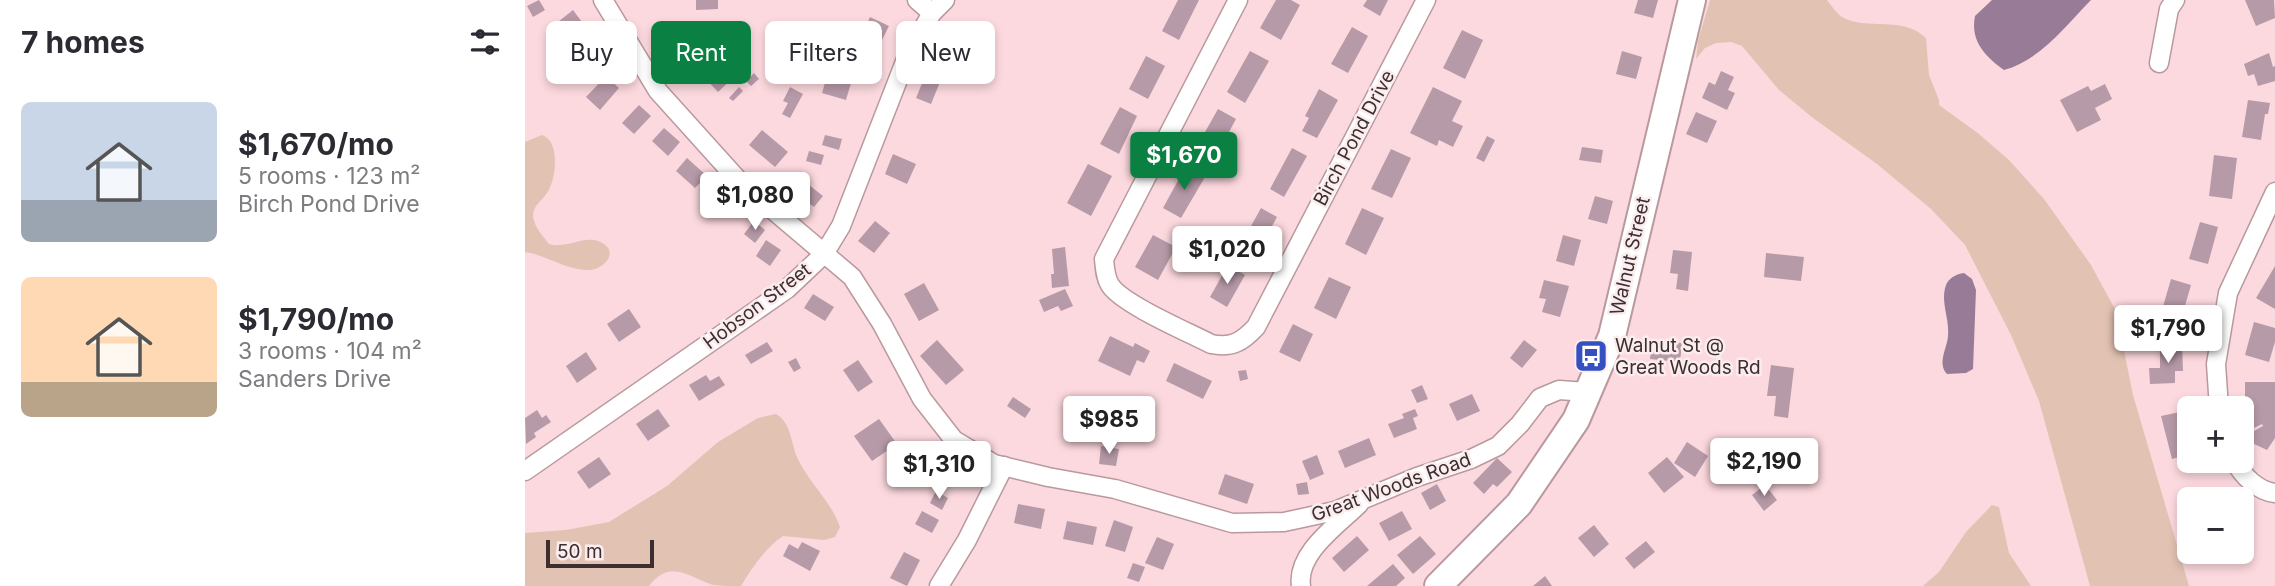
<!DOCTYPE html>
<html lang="en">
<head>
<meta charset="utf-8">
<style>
	:root { --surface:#fff; --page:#f7f7f7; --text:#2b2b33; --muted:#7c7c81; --accent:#0b8043 }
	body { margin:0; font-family:Inter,sans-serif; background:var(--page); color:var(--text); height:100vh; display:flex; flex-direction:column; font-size:26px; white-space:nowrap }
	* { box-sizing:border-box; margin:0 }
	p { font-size:23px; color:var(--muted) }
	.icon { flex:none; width:38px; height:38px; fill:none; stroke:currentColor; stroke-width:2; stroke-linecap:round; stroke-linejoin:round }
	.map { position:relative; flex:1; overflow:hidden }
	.sheet { display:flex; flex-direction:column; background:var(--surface); width:525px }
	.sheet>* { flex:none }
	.hud { position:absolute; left:21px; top:21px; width:665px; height:63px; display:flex; gap:14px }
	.fabs { position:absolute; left:1652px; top:396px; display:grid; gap:14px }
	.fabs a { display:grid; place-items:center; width:77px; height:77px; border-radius:10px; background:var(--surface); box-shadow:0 4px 10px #0003; font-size:35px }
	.scale { position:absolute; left:21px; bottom:18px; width:108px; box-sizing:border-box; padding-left:7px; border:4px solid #3c2f31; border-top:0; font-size:19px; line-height:24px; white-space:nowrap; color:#3c2f31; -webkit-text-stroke:5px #fbecee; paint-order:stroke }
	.price { position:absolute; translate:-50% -60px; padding:0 16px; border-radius:7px; background:#fff; color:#222; font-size:23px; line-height:46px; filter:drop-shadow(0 2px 4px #0008) }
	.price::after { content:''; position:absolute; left:50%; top:42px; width:21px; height:16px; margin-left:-10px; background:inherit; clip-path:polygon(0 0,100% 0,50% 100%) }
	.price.current { background:var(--accent); color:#fff }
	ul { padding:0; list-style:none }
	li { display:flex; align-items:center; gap:21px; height:175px; padding:0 21px }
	li span { display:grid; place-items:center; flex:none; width:196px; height:140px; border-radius:10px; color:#555 }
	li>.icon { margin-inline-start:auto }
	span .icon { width:84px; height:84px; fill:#fffc; stroke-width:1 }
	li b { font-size:30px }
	h2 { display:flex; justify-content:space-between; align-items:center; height:84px; padding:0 21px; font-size:30px }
	.chip { padding:0 24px; border-radius:10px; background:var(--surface); box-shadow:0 4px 10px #0003; font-size:24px; line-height:63px }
	.chip.current { background:var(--accent); color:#fff }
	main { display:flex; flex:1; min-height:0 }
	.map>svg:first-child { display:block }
	.green { fill:#e2c3b3 }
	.water { fill:#987c97 }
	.building { fill:#b79aa8 }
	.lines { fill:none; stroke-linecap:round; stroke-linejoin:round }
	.minor-casing { stroke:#b9999e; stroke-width:21 }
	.primary-casing { stroke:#b9999e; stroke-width:30 }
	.minor { stroke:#fff; stroke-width:18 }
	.primary { stroke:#fff; stroke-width:26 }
	.labels { text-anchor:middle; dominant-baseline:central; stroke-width:5; stroke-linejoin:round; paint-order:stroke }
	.street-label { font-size:19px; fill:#3c2f31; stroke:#fbecee }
	.poi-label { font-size:19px; fill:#3c2f31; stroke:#fbecee; text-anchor:start }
</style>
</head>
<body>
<main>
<section class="sheet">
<h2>7 homes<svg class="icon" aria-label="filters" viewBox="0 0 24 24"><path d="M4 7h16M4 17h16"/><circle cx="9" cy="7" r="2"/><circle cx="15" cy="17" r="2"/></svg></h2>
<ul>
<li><span style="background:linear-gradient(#c9d6e8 70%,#9aa5b1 0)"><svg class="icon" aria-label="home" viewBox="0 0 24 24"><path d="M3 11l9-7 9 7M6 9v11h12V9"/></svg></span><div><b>$1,670/mo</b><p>5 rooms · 123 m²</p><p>Birch Pond Drive</p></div></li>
<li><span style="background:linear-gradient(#ffd9b3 75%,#b9a48a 0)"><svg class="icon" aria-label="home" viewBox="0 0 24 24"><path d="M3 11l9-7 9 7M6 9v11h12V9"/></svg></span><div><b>$1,790/mo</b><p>3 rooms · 104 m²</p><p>Sanders Drive</p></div></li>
</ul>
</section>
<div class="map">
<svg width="1750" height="586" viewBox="0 0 1750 586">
	<rect width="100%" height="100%" fill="#fcd9de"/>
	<g class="green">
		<path d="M1185,0h117c4,5 9,13 15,17 24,14 61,-2 84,21l3,37 10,25v5l40,29 30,26 35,39 47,66 25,46 17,84 56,191h-99l-51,-185 -28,-66 -46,-90 -34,-36 -54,-45 -64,-46 -34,-28 -37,-44 -11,-4 -15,1 -11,5 -9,11 2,-18z"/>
		<path d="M17,135c19,6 14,45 5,58 -5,8 -14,12 -14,23 1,11 10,20 16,28 17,5 34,-8 49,-3 23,8 8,29 -10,29 -23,0 -41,-15 -63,-18v-110z"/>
		<path d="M251,414c15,8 15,29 21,43 11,25 34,44 43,70l-5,10 -11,3 -41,-4c-17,11 -32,33 -42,50 -9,0 -19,0 -28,-1 -25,-8 -42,-27 -64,1h-124v-53l41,-3 43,-8 58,-36 51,-44 40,-24z"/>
		<polygon points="1467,505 1474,507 1484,553 1506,586 1398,586 1414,572 1441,532"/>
	</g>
	<g class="water">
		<path d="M1467,0h99c-25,25 -50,60 -87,70 -19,-14 -34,-29 -29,-54z"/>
		<path d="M1439,273l8,6 4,11 -3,79 -7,4 -19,1c-10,-11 0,-25 1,-38 2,-16 -8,-35 -2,-51 3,-7 10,-11 18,-12z"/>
	</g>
	<g class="building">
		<polygon points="14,0 20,10 8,17 2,6"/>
		<polygon points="171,0 193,0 193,9 171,10"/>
		<polygon points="653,0 674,0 654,40 637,31"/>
		<polygon points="751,0 766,0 775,5 756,40 735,28"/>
		<polygon points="842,0 863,0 855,16 838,6"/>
		<polygon points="1113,0 1133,0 1128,18 1109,13"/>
		<polygon points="1720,0 1749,0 1750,18 1731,26"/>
		<polygon points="48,10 68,37 53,49 33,22"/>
		<polygon points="345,17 364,26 355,44 337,35"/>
		<polygon points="827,27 843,36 823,73 806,64"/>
		<polygon points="937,30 958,40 940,79 918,68"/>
		<polygon points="165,31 178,46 160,61 147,45"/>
		<polygon points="428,31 440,36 427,65 410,57 418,37 425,39"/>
		<polygon points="289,51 301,57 294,70 282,64"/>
		<polygon points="725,51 744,61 720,103 702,92"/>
		<polygon points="1097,51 1117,57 1111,79 1091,74"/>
		<polygon points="1744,53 1748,67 1750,66 1750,81 1733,86 1729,74 1723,76 1719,64"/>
		<polygon points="621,56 640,66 623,99 604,89"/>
		<polygon points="202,58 215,71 193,92 180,78"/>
		<polygon points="1196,71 1209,77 1203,90 1210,93 1202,110 1177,98 1184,82 1190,85"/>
		<polygon points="229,73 234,79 226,86 221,81"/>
		<polygon points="81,76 94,88 75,110 61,97"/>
		<polygon points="302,76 326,83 321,100 297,93"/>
		<polygon points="400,76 415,82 406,104 391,98"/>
		<polygon points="1580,84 1587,99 1570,108 1576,120 1552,132 1535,100 1563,86 1566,91"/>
		<polygon points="214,87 218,91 208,101 204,98"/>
		<polygon points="265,87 278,94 265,118 257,114 263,103 258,101"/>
		<polygon points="908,87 937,101 927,121 938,126 928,147 914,140 912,146 885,133"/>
		<polygon points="794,89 813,100 792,138 777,131 784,118 780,116"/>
		<polygon points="1723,100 1745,103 1743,114 1740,114 1736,140 1717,137"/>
		<polygon points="114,105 126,116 109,134 97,123"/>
		<polygon points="595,107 612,116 594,154 575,144"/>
		<polygon points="693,109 711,119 690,158 671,148"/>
		<polygon points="1171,112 1192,121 1182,143 1161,134"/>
		<polygon points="139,128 155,142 143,156 127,141"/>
		<polygon points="237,130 263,152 250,167 224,145"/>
		<polygon points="300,135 317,139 314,150 297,145"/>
		<polygon points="962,136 970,140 959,162 951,158"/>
		<polygon points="1057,147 1078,150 1076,163 1054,160"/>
		<polygon points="767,148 782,156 759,197 745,189"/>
		<polygon points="866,149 886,158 867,198 846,189"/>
		<polygon points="284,151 299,155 296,165 281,161"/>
		<polygon points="368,154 391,164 382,184 360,174"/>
		<polygon points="1689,155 1712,158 1707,199 1684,196"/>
		<polygon points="162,158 182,176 170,188 151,171"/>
		<polygon points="563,164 587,176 566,216 542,203"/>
		<polygon points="661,166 680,177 656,218 638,208"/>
		<polygon points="275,178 298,196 289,207 266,190"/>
		<polygon points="1070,196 1088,201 1082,224 1063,219"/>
		<polygon points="736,208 752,217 731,255 715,246"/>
		<polygon points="837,208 859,218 841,255 820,244"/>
		<polygon points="229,221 240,230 230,243 219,234"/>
		<polygon points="350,221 365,233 349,253 333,241"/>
		<polygon points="1675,222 1693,227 1683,264 1664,259"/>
		<polygon points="628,235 651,247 633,280 610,267"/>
		<polygon points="1038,235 1056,240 1049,266 1031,261"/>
		<polygon points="241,240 256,250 245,266 231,256"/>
		<polygon points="540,247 544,286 527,288 526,274 529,274 527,249"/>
		<polygon points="1148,250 1167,252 1163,291 1151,289 1153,274 1145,273"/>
		<polygon points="1241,253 1279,257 1276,281 1239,277"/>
		<polygon points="703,265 720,275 702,307 685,297"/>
		<polygon points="1750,266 1750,309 1731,298"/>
		<polygon points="804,277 826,287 811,319 789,308"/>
		<polygon points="1646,279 1666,285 1655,323 1635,317"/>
		<polygon points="1019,280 1044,286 1035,317 1017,312 1021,299 1014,298"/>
		<polygon points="399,283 414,310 394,321 379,294"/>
		<polygon points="540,289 548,306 536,311 533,306 519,312 514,300"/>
		<polygon points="288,294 309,307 300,321 279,308"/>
		<polygon points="104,309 116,327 94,342 82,324"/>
		<polygon points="1729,322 1750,328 1750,342 1744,362 1720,355"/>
		<polygon points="768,324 788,334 775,362 754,352"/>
		<polygon points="585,336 608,347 610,343 625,351 619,363 612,360 605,376 573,361"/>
		<polygon points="412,340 439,370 421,385 395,356"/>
		<polygon points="999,340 1012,350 997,368 985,358"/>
		<polygon points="1127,340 1157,343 1155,362 1125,359"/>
		<polygon points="242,342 248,351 226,364 220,355"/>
		<polygon points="1657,344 1658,371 1650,371 1650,383 1625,384 1624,368 1635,368 1635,345"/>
		<polygon points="61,352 72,369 52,383 41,366"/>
		<polygon points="271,358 276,368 269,372 263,362"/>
		<polygon points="333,360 348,382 333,392 318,370"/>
		<polygon points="649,363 687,381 678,399 641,381"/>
		<polygon points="1246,365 1269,368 1263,418 1249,416 1251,396 1242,396"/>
		<polygon points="721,370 723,379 715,381 713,371"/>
		<polygon points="181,375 185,381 194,376 200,385 174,401 164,385"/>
		<polygon points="1720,382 1750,382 1750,438 1742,450 1725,442 1729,431 1738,426 1737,424 1729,428 1720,428 1720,419 1717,419 1714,400 1720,400"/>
		<polygon points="897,385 903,399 892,403 886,390"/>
		<polygon points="947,394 955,411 932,421 924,404"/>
		<polygon points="488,397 506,409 500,418 482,406"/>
		<polygon points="133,409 145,426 123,441 111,424"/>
		<polygon points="890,409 893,416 888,418 892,429 869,438 863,424 879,418 877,414"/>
		<polygon points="12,410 17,418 21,415 26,422 9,433 11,437 1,444 0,418"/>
		<polygon points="1655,412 1662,442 1658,444 1661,455 1647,459 1636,416"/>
		<polygon points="354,419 372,444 347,461 329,436"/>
		<polygon points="844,438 851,455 820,468 813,451"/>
		<polygon points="1162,442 1183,456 1170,477 1149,463"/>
		<polygon points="576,446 594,449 591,466 574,464"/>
		<polygon points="792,455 799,474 785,480 777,461"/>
		<polygon points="74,457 86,474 64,489 52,472"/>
		<polygon points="1142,457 1159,477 1139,493 1123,473"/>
		<polygon points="972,458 987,472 972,487 968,484 959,494 948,483"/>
		<polygon points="700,474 729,484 722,504 693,494"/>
		<polygon points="782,482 784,494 773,495 771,484"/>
		<polygon points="912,484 921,501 905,510 896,493"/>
		<polygon points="1240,485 1252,500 1239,511 1227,495"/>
		<polygon points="411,491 423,498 417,510 405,503"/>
		<polygon points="493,504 520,509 516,529 489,523"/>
		<polygon points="397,511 414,520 407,533 390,524"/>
		<polygon points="877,511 887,529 864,541 854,523"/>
		<polygon points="589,520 608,527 600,552 580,546"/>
		<polygon points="542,521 572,527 568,545 538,539"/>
		<polygon points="1069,525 1084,544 1069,557 1053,538"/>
		<polygon points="832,536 844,550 819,572 807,558"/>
		<polygon points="895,536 911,554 888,574 872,555"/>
		<polygon points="632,537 649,544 638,570 620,563"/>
		<polygon points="1121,541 1130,552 1109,569 1100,558"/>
		<polygon points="277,542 295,551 285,571 258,556 264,544 273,549"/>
		<polygon points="379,552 395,560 382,586 365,578"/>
		<polygon points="608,563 620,567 614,582 602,578"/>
		<polygon points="868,564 880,578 871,586 842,586"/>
		<polygon points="1020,576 1027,586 1008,586"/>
	</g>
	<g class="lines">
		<defs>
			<g id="minor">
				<polyline points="78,0 133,91 215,182 327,277 357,324 397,399 429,440 469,464 523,477 590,489 707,523 759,522 810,511 892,477 946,459 973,446 995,424 1015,398 1034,390 1062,392"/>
				<polyline points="392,0 407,13"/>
				<path d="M713,0l-134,259c1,9 1,18 6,26 12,19 78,47 101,59 21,4 31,-2 45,-17l170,-327"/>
				<polyline points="1634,63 1644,9 1650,0"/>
				<polyline points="1694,408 1691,364 1703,293 1750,192"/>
				<path d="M1709,460c8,15 23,31 41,33"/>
				<polyline points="0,471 262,289 299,254 316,226 383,54 407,13 420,0"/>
				<polyline points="414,586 442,540 479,466"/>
				<path d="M776,586c-5,-33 37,-61 58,-82"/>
			</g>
			<polyline id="primary" points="913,586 994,504 1051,420 1087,336 1167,0"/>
		</defs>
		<use href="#minor" class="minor-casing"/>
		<use href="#primary" class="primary-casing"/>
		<use href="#minor" class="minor"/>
		<use href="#primary" class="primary"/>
	</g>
	<defs>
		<symbol id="bus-square" viewBox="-11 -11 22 22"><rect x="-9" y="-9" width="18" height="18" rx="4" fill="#3450c1" stroke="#fbecee"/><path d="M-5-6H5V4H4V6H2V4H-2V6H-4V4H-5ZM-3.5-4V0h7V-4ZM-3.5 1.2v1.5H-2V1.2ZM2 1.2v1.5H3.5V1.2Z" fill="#fff"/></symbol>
	</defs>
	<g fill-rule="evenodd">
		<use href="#bus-square" x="1047" y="337" width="38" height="38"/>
	</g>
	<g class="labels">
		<g class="street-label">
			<text transform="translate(829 138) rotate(-62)">Birch Pond Drive</text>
			<text transform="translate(1105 256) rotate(-77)">Walnut Street</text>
			<text transform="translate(232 306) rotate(-37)">Hobson Street</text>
			<text transform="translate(866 487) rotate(-20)">Great Woods Road</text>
		</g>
		<g class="poi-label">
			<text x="1090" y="345">Walnut St @<tspan x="1090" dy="22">Great Woods Rd</tspan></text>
		</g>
	</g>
</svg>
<div class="fabs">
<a>+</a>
<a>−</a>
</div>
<div class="scale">50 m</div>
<b class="price current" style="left:659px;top:192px">$1,670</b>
<b class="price" style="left:230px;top:232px">$1,080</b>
<b class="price" style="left:702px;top:286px">$1,020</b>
<b class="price" style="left:1643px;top:365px">$1,790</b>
<b class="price" style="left:584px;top:456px">$985</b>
<b class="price" style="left:1239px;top:498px">$2,190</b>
<b class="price" style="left:414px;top:501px">$1,310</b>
<div class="hud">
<a class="chip">Buy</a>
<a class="chip current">Rent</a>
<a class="chip">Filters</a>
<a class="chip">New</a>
</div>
</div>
</main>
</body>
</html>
